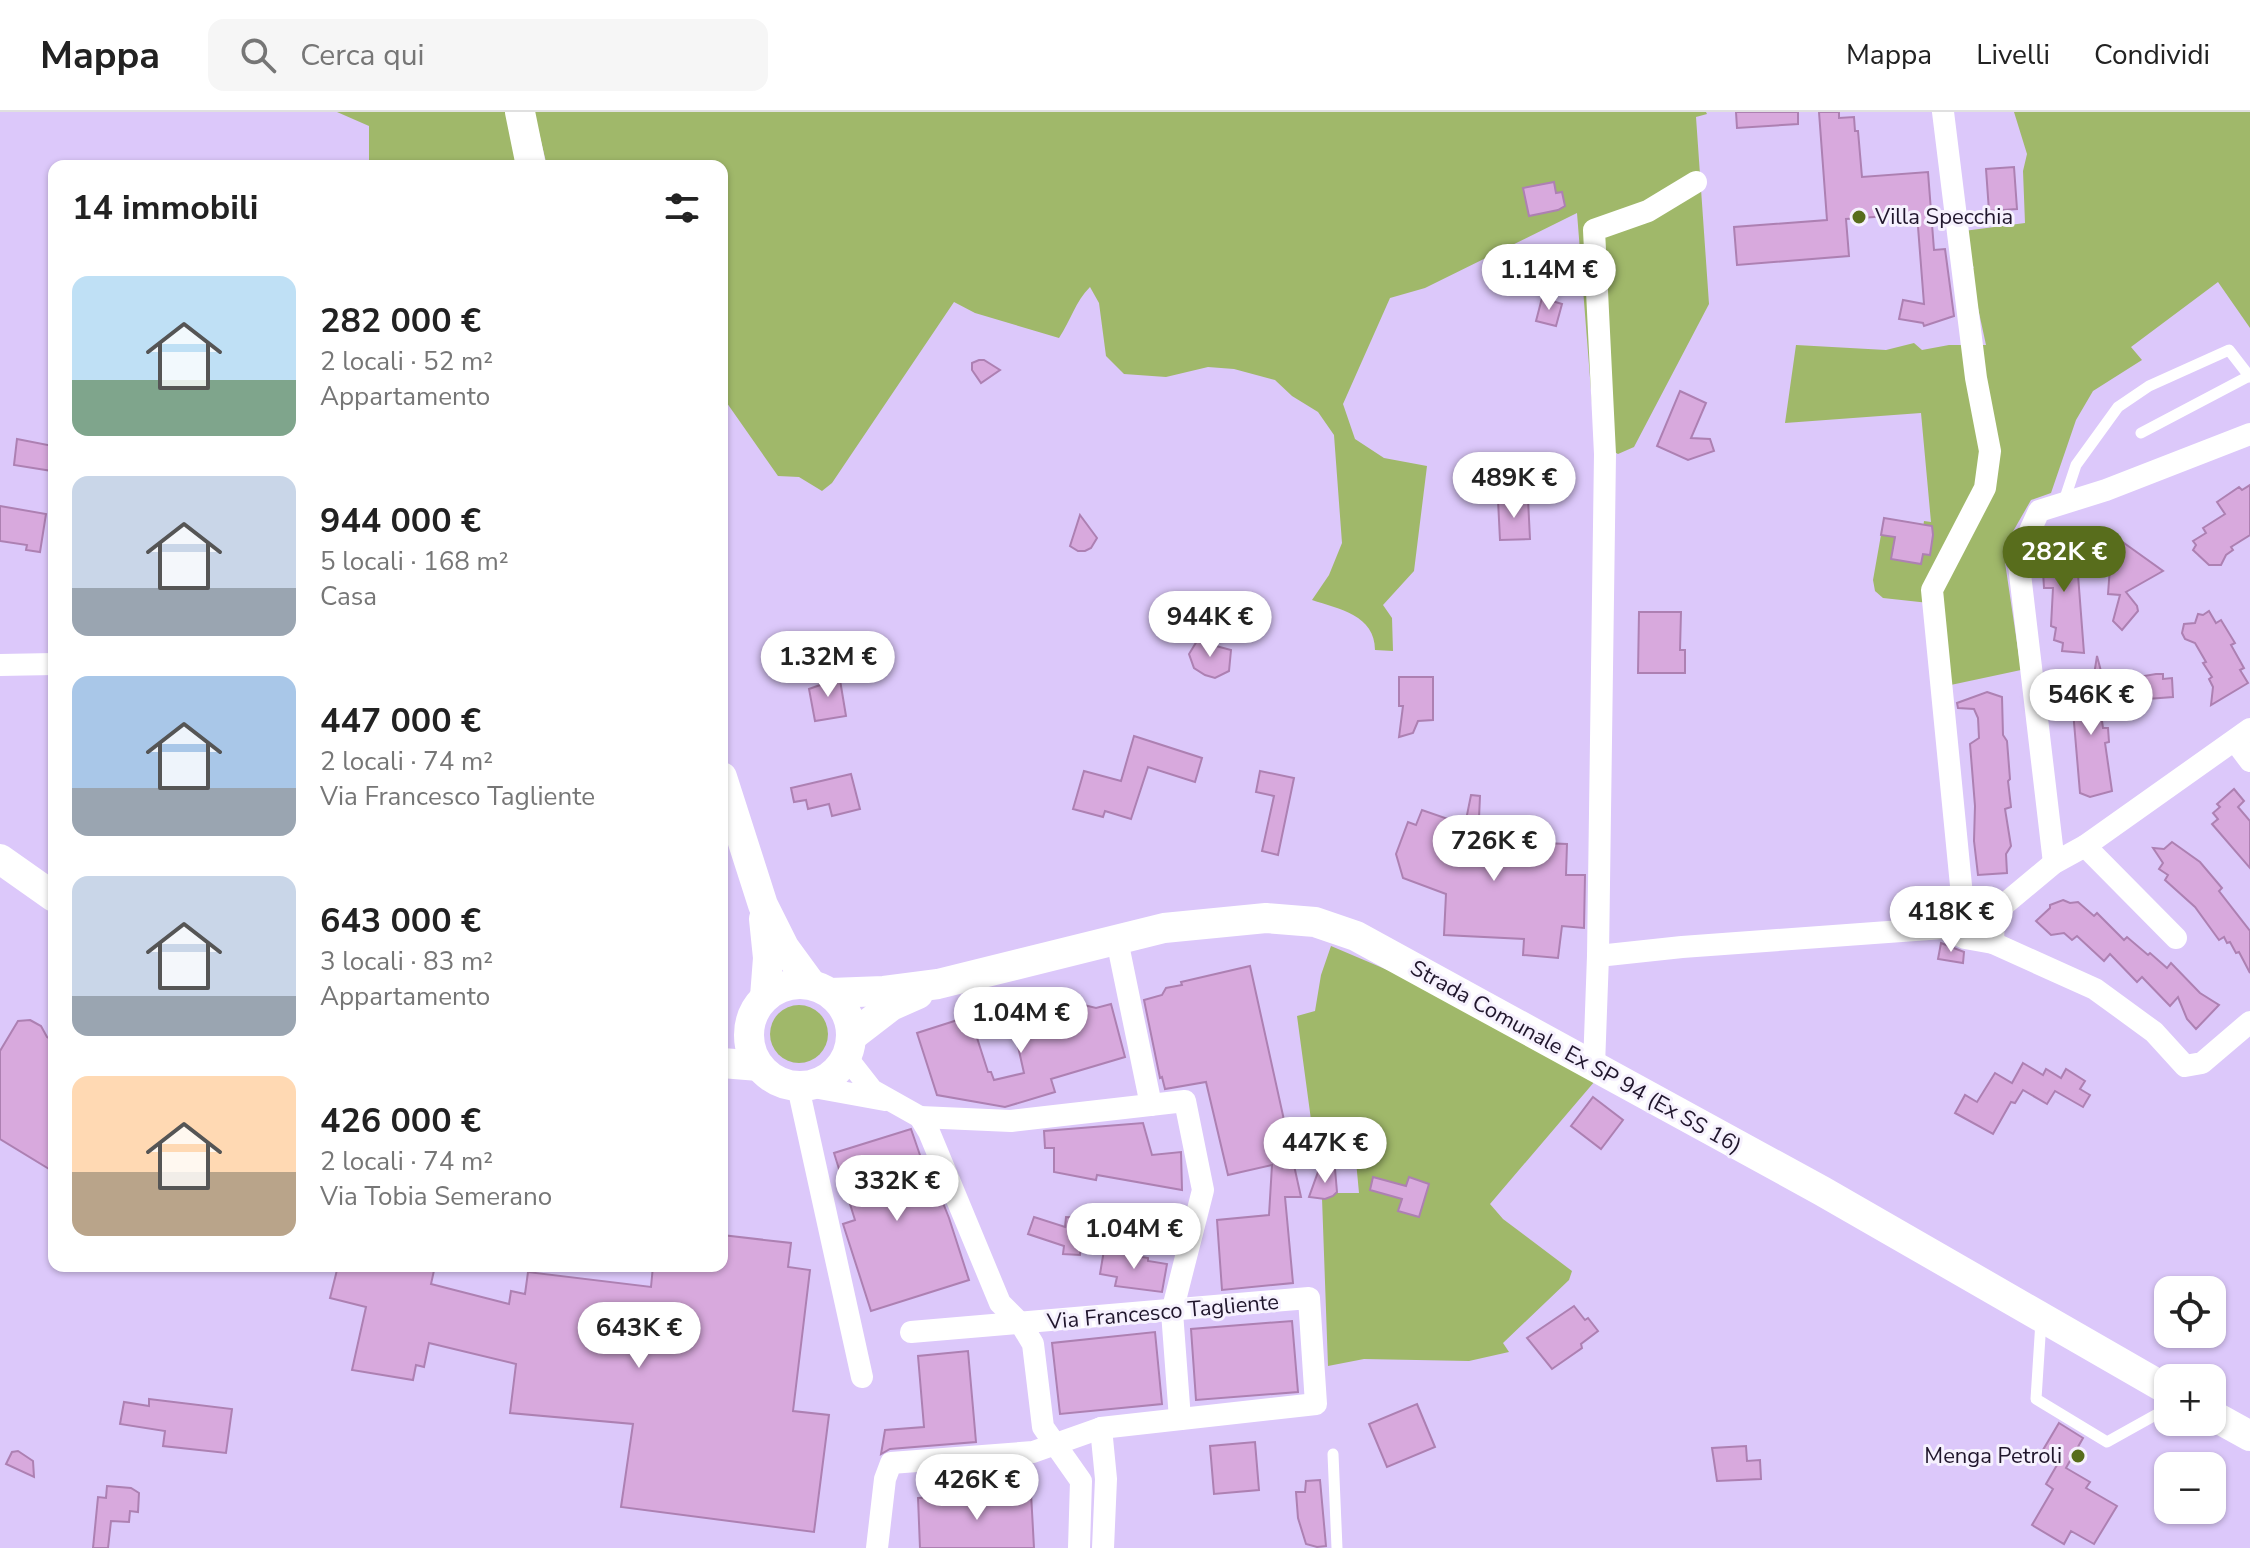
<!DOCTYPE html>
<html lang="it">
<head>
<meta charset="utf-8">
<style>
	:root { --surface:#fff; --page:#f6f6f6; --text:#222; --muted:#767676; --line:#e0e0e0; --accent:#586d1c }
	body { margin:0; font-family:"Nunito Sans",sans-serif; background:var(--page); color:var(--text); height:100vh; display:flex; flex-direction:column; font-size:30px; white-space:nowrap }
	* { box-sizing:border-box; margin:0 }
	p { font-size:26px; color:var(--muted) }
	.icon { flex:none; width:44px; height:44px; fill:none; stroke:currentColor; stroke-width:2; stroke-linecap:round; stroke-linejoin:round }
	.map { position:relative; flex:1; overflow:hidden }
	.drawer { position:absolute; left:48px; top:48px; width:680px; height:1112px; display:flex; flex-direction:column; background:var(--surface); border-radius:16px; box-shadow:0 2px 6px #0004 }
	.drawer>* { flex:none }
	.fabs { position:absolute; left:2154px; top:1164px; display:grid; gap:16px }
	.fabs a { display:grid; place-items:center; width:72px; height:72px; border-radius:16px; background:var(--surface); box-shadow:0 2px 6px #0004; font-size:40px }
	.price { position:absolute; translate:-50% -68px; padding:0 18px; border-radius:28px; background:#fff; color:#222; font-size:26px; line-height:52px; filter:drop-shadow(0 2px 4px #0008) }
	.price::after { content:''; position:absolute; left:50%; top:48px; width:24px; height:18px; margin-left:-12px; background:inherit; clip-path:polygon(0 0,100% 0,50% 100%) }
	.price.active { background:var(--accent); color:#fff }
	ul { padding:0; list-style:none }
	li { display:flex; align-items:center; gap:24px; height:200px; padding:0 24px }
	li span { display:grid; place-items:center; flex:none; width:224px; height:160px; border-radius:16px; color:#555 }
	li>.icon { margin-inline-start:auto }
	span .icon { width:96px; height:96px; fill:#fffc; stroke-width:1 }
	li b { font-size:34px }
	h2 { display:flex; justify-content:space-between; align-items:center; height:96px; padding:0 24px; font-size:34px }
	header { display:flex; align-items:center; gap:48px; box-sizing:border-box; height:112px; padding:0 40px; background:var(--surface); border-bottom:2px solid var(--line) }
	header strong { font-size:38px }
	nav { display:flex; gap:44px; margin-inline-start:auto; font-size:28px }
	.search { width:560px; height:72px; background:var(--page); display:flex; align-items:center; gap:20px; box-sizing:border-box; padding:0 28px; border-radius:16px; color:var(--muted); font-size:30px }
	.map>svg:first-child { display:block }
	.green { fill:#a0b86a }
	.building { fill:#d8a9dd; stroke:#ad80b2; stroke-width:2 }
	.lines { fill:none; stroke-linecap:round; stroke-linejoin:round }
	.lane { stroke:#fff; stroke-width:11 }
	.street { stroke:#fff; stroke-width:22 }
	.secondary { stroke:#fff; stroke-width:30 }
	.poi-dot { fill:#586d1c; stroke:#f6f1fe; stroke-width:3 }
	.labels { text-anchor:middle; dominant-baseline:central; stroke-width:6; stroke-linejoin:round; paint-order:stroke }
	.poi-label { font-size:22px; fill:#20162c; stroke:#f6f1fe; text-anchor:start }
	.street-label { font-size:22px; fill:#20162c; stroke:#f6f1fe }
</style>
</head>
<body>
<header>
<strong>Mappa</strong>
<div class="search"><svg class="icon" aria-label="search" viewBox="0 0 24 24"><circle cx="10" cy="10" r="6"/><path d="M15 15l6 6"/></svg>Cerca qui</div>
<nav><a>Mappa</a><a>Livelli</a><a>Condividi</a></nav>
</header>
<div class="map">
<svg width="2250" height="1436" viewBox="0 0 2250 1436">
	<rect width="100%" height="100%" fill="#dcc8fa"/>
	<g class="green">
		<polygon points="337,0 510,0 518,54 369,54 369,14"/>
		<path d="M534,0h1172l1,2 -11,3 13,187 -75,143 -16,7 -23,-13 -18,-228 -152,75 -35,10 -47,106 12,35 29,19 43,8 -13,105 -31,34 9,13 1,33 -18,-1c0,-35 -36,-41 -63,-50l17,-25 13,-32 -8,-108 -16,-23 -26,-16 -17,-16 -41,-11 -26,-2 -42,10 -42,-3 -18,-18 -7,-53 -9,-16c-15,15 -19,33 -31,51l-84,-25 -21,-11 -122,181 -10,8 -23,-14 -21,-1 -56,-80v-230h-175z"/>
		<polygon points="2014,0 2250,0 2250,216 2218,170 2131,235 2142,248 2093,279 2076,308 2051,381 2031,388 2003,437 2021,558 1946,574 1938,492 1883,486 1875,479 1873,468 1884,406 1910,410 1922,422 1924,409 1931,410 1921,301 1785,311 1796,233 1886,238 1914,231 1922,238 1949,233 1986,233 1970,159 1974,155 1962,149 1956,120 2025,111 2023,59 2027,42"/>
		<polygon points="1331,834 1418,871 1595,969 1490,1092 1503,1107 1572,1159 1569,1168 1503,1231 1509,1240 1469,1249 1364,1247 1328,1254 1322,1086 1326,1087 1336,1081 1359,1081 1354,1028 1314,1030 1297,904 1315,899 1321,863"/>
		<circle cx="799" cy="922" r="29"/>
	</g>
	<g class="building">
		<polygon points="1736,0 1798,0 1798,12 1737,16"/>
		<polygon points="1819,0 1839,0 1839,6 1854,5 1855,19 1858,19 1862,65 1928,60 1934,138 1945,137 1954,204 1924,214 1923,211 1899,207 1903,188 1924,192 1917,102 1846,107 1849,144 1737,153 1734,115 1827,108"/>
		<polygon points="2014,55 2017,97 1989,99 1986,57"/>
		<polygon points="1554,70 1556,81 1562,80 1565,94 1558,98 1529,104 1523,76"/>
		<polygon points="1542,186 1562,192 1556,214 1536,209"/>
		<polygon points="979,248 984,248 1000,258 981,271 972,258 972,251"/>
		<polygon points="1680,279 1706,291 1691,326 1710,327 1714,339 1688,348 1657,334"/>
		<polygon points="17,327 53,334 52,359 14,353"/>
		<polygon points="2250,373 2250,423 2231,435 2233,438 2226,443 2221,453 2209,453 2193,438 2196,433 2193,429 2206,421 2203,416 2225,402 2217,390 2239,375 2242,378"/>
		<polygon points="1528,387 1530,427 1500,428 1498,388"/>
		<polygon points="0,394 46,402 40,440 26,438 27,433 0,429"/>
		<polygon points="1080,403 1097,426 1091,436 1085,439 1078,439 1070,434"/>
		<polygon points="1884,406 1932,414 1933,423 1930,443 1923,442 1921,452 1891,447 1895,425 1881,423"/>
		<polygon points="2062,424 2064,427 2070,424 2075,437 2073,438 2077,450 2084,541 2062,539 2063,531 2054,528 2056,516 2051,514 2053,476 2044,476 2042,442 2052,437 2049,430"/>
		<polygon points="2124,431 2163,459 2126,480 2137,494 2138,499 2122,518 2113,509 2120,483 2108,482 2110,455 2105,454 2108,440 2116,441 2116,436 2123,437"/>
		<polygon points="2209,499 2216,511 2221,508 2235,531 2231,533 2244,556 2240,558 2248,571 2211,593 2213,575 2209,567 2212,565 2203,551 2206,550 2195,531 2185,527 2182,521 2184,512 2195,511 2198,502 2203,503"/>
		<polygon points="1639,500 1681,500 1680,538 1685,538 1685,561 1638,561"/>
		<polygon points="1197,529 1231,538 1229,559 1215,566 1205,563 1194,556 1189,542"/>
		<polygon points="2097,544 2107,582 2099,588 2103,616 2108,616 2109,630 2105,631 2112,679 2090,685 2080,681 2071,575 2086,570 2087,582 2091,582"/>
		<polygon points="839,562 846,604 815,609 809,577 823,572 822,565"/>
		<polygon points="2156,562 2163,562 2163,567 2172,566 2173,585 2134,588 2132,566"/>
		<polygon points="1399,565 1433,565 1433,608 1418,609 1413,621 1399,625 1403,594 1399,594"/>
		<polygon points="1987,580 2002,585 2003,623 2007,629 2010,667 2008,669 2011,695 2005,697 2011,734 2006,742 2007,761 1978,763 1974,729 1975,694 1970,632 1979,626 1978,606 1974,597 1958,596 1957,591"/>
		<polygon points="1134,624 1202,646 1195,670 1148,655 1131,707 1105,699 1103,705 1073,697 1084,659 1121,669"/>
		<polygon points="1260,659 1294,666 1278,743 1262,739 1274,684 1256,680"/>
		<polygon points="851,662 860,697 832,704 829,692 808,697 806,688 794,690 791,676"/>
		<polygon points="2234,677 2244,689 2238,695 2250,709 2250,756 2212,712 2218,707 2213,701 2220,695 2217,692"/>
		<polygon points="1471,683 1480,684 1478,728 1492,729 1492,743 1521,744 1521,730 1567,732 1566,763 1585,763 1584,816 1562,814 1558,846 1523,843 1524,827 1444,823 1446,782 1403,766 1396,742 1408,710 1416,713 1422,698 1465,713"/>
		<polygon points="2172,730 2200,750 2222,776 2219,779 2250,819 2250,861 2239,840 2236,841 2230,830 2227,831 2224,825 2219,828 2195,795 2165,768 2168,763 2159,757 2163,751 2153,736 2164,737"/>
		<polygon points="2063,788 2070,791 2078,790 2094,804 2097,801 2124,828 2127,825 2148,843 2150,841 2167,856 2171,851 2200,881 2219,893 2196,917 2187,907 2178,885 2170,894 2142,865 2137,870 2110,842 2104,849 2077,824 2072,828 2064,821 2051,823 2036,809 2050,796 2050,793"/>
		<polygon points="1941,831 1964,840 1963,851 1938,847"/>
		<polygon points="1250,854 1301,1085 1285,1085 1293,1171 1222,1178 1217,1108 1269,1103 1272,1053 1228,1063 1206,970 1165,977 1162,965 1160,966 1144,888 1162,883 1166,876 1182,873 1181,870"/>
		<polygon points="1111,892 1125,945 1051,967 1055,980 1005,995 937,983 917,921 970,904 988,960 991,960 994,968 1024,961 1013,912 1084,893 1096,896"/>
		<polygon points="30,908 41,914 47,925 54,929 54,1060 0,1027 0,939 18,909"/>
		<polygon points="2023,951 2043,963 2046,957 2061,966 2066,957 2085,969 2080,977 2090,983 2083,995 2055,979 2047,992 2023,978 2015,991 2011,990 1993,1022 1955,1001 1965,983 1977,990 1995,961 2012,971"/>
		<polygon points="1593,985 1623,1008 1601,1037 1571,1014"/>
		<polygon points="1143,1011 1152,1043 1181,1040 1182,1078 1097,1063 1096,1068 1054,1060 1054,1036 1045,1036 1044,1019"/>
		<polygon points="911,1017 932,1078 937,1076 949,1106 969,1168 871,1199 843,1112 855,1108 834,1041"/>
		<polygon points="1335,1057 1337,1080 1333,1084 1325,1087 1309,1085 1318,1060"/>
		<polygon points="1373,1065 1406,1074 1409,1065 1429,1072 1419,1105 1398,1099 1402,1087 1370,1078"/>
		<polygon points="1034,1105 1065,1115 1066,1105 1083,1106 1080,1143 1063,1142 1064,1134 1028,1122"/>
		<polygon points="722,1123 791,1131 788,1155 810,1158 793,1299 829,1303 814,1420 621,1395 633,1312 510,1301 516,1252 429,1231 424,1255 416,1253 413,1268 352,1258 366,1195 330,1186 338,1154 435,1154 431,1172 509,1192 511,1179 525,1182 528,1160 651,1175 653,1154 722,1154"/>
		<polygon points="1104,1138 1148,1146 1148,1149 1167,1152 1162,1180 1115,1174 1117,1165 1100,1162"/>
		<polygon points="1574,1194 1585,1208 1588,1206 1598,1219 1581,1232 1582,1236 1552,1257 1527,1226"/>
		<polygon points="1292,1209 1298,1280 1196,1288 1191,1217"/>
		<polygon points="1155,1220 1162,1292 1060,1302 1052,1231"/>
		<polygon points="968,1239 976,1330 890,1337 881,1342 885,1318 924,1315 918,1244"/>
		<polygon points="149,1287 232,1297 226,1341 163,1334 165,1319 120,1312 124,1290 149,1294"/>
		<polygon points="1417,1292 1435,1335 1387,1355 1369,1312"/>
		<polygon points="2059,1311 2083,1326 2066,1356 2090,1370 2086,1376 2117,1394 2094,1432 2071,1419 2064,1432 2032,1413 2053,1377 2046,1372 2057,1353 2040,1343"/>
		<polygon points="1255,1330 1259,1378 1214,1382 1210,1334"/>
		<polygon points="1746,1334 1747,1349 1760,1348 1761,1367 1717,1369 1712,1336"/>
		<polygon points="18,1339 33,1349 34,1365 6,1352 12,1340"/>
		<polygon points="1320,1368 1326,1434 1317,1435 1306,1432 1298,1406 1296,1380 1305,1380 1306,1369"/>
		<polygon points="107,1374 131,1376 139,1381 138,1400 130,1399 129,1410 111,1409 108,1436 93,1436 98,1385 106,1386"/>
		<polygon points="1031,1381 1034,1436 920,1436 918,1386"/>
	</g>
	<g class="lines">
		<g class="lane">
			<polyline points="2141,321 2249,264"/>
			<polyline points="2063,392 2076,353 2118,295 2149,274 2229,238 2250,265"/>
			<polyline points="2041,1209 2036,1287 2107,1330 2168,1296"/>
			<polyline points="1333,1342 1337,1436"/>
		</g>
		<g class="street">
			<polyline points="1943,0 1976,266 1990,339 1985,376 1932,478 1964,804"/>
			<polyline points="0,553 54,552"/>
			<polyline points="2235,629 2250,649"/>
			<polyline points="2085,734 2176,826"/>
			<polyline points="2054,751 2018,445 2039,399 2106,378 2250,322"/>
			<polyline points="1117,828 1151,993"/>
			<polyline points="1993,831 1994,801 2054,751 2085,734 2250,617"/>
			<polyline points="1598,844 1605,342 1594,118 1648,99 1696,70"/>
			<polyline points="847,946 872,978 920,1005 929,1020 1000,1191 1021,1212 1033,1232 1043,1315 1081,1369 1079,1436"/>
			<polyline points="1594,954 1598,844 1682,835 1943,816 1965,826 1993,831 2095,877 2154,920 2185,954 2202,951 2250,910"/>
			<polyline points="808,974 885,988"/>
			<polyline points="798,975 862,1265"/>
			<polyline points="920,1005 1011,1009 1185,989 1203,1078 1172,1200 1180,1307"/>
			<polyline points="1101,1316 1106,1367 1103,1436"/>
			<polyline points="877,1436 885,1367 891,1351 1033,1340 1101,1316 1316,1292 1309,1186 911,1220"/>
		</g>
		<g class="secondary">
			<polyline points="520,0 531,54"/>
			<polyline points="722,665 763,793 784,835 811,872"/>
			<polyline points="0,747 54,785"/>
			<polyline points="764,807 768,846 765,885"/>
			<circle cx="800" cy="923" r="51"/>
			<polyline points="830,881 884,879 938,872 1164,816 1266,806 1315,810 1356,824 1822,1079 2168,1278"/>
			<polyline points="852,924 891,894 918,882"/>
			<polyline points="722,951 759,954"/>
			<polyline points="2212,1303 2250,1324"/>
		</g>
	</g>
	<g class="poi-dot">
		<circle cx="1859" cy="105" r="8"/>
		<circle cx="2078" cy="1344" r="8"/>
	</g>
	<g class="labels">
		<g class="poi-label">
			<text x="1875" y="105">Villa Specchia</text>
			<text x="2062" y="1344" text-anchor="end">Menga Petroli</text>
		</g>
		<g class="street-label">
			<text transform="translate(1576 945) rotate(29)">Strada Comunale Ex SP 94 (Ex SS 16)</text>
			<text transform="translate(1163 1200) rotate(-5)">Via Francesco Tagliente</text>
		</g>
	</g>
</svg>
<div class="fabs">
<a><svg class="icon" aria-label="locate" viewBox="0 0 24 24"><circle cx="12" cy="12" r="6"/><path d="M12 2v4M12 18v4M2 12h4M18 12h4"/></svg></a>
<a>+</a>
<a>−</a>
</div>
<b class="price" style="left:1549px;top:200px">1.14M €</b>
<b class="price" style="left:1514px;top:408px">489K €</b>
<b class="price active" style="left:2064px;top:482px">282K €</b>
<b class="price" style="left:1210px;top:547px">944K €</b>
<b class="price" style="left:828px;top:587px">1.32M €</b>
<b class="price" style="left:2091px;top:625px">546K €</b>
<b class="price" style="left:1494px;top:771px">726K €</b>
<b class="price" style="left:1951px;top:842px">418K €</b>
<b class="price" style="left:1021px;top:943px">1.04M €</b>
<b class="price" style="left:1325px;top:1073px">447K €</b>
<b class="price" style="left:897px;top:1111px">332K €</b>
<b class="price" style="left:1134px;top:1159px">1.04M €</b>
<b class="price" style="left:639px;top:1258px">643K €</b>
<b class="price" style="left:977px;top:1410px">426K €</b>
<section class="drawer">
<h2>14 immobili<svg class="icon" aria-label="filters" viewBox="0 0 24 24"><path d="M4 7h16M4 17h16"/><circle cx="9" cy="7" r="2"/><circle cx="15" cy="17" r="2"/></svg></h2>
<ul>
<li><span style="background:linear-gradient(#bfe0f5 65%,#7fa58c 0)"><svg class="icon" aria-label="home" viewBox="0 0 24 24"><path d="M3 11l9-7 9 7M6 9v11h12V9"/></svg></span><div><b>282 000 €</b><p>2 locali · 52 m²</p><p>Appartamento</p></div></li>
<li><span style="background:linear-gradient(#c9d6e8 70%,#9aa5b1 0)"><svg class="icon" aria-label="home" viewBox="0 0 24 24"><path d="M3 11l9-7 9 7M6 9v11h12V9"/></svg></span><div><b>944 000 €</b><p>5 locali · 168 m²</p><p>Casa</p></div></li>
<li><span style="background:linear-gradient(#a9c7e8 70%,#9aa5b1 0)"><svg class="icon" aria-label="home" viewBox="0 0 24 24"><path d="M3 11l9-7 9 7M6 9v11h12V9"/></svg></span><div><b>447 000 €</b><p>2 locali · 74 m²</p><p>Via Francesco Tagliente</p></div></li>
<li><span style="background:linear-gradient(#c9d6e8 75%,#9aa5b1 0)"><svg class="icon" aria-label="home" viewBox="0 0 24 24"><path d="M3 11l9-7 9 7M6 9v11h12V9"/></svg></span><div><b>643 000 €</b><p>3 locali · 83 m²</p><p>Appartamento</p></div></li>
<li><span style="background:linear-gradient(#ffd9b3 60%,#b9a48a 0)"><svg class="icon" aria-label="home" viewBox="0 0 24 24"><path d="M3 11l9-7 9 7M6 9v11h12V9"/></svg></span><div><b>426 000 €</b><p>2 locali · 74 m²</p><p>Via Tobia Semerano</p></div></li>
</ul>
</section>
</div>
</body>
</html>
